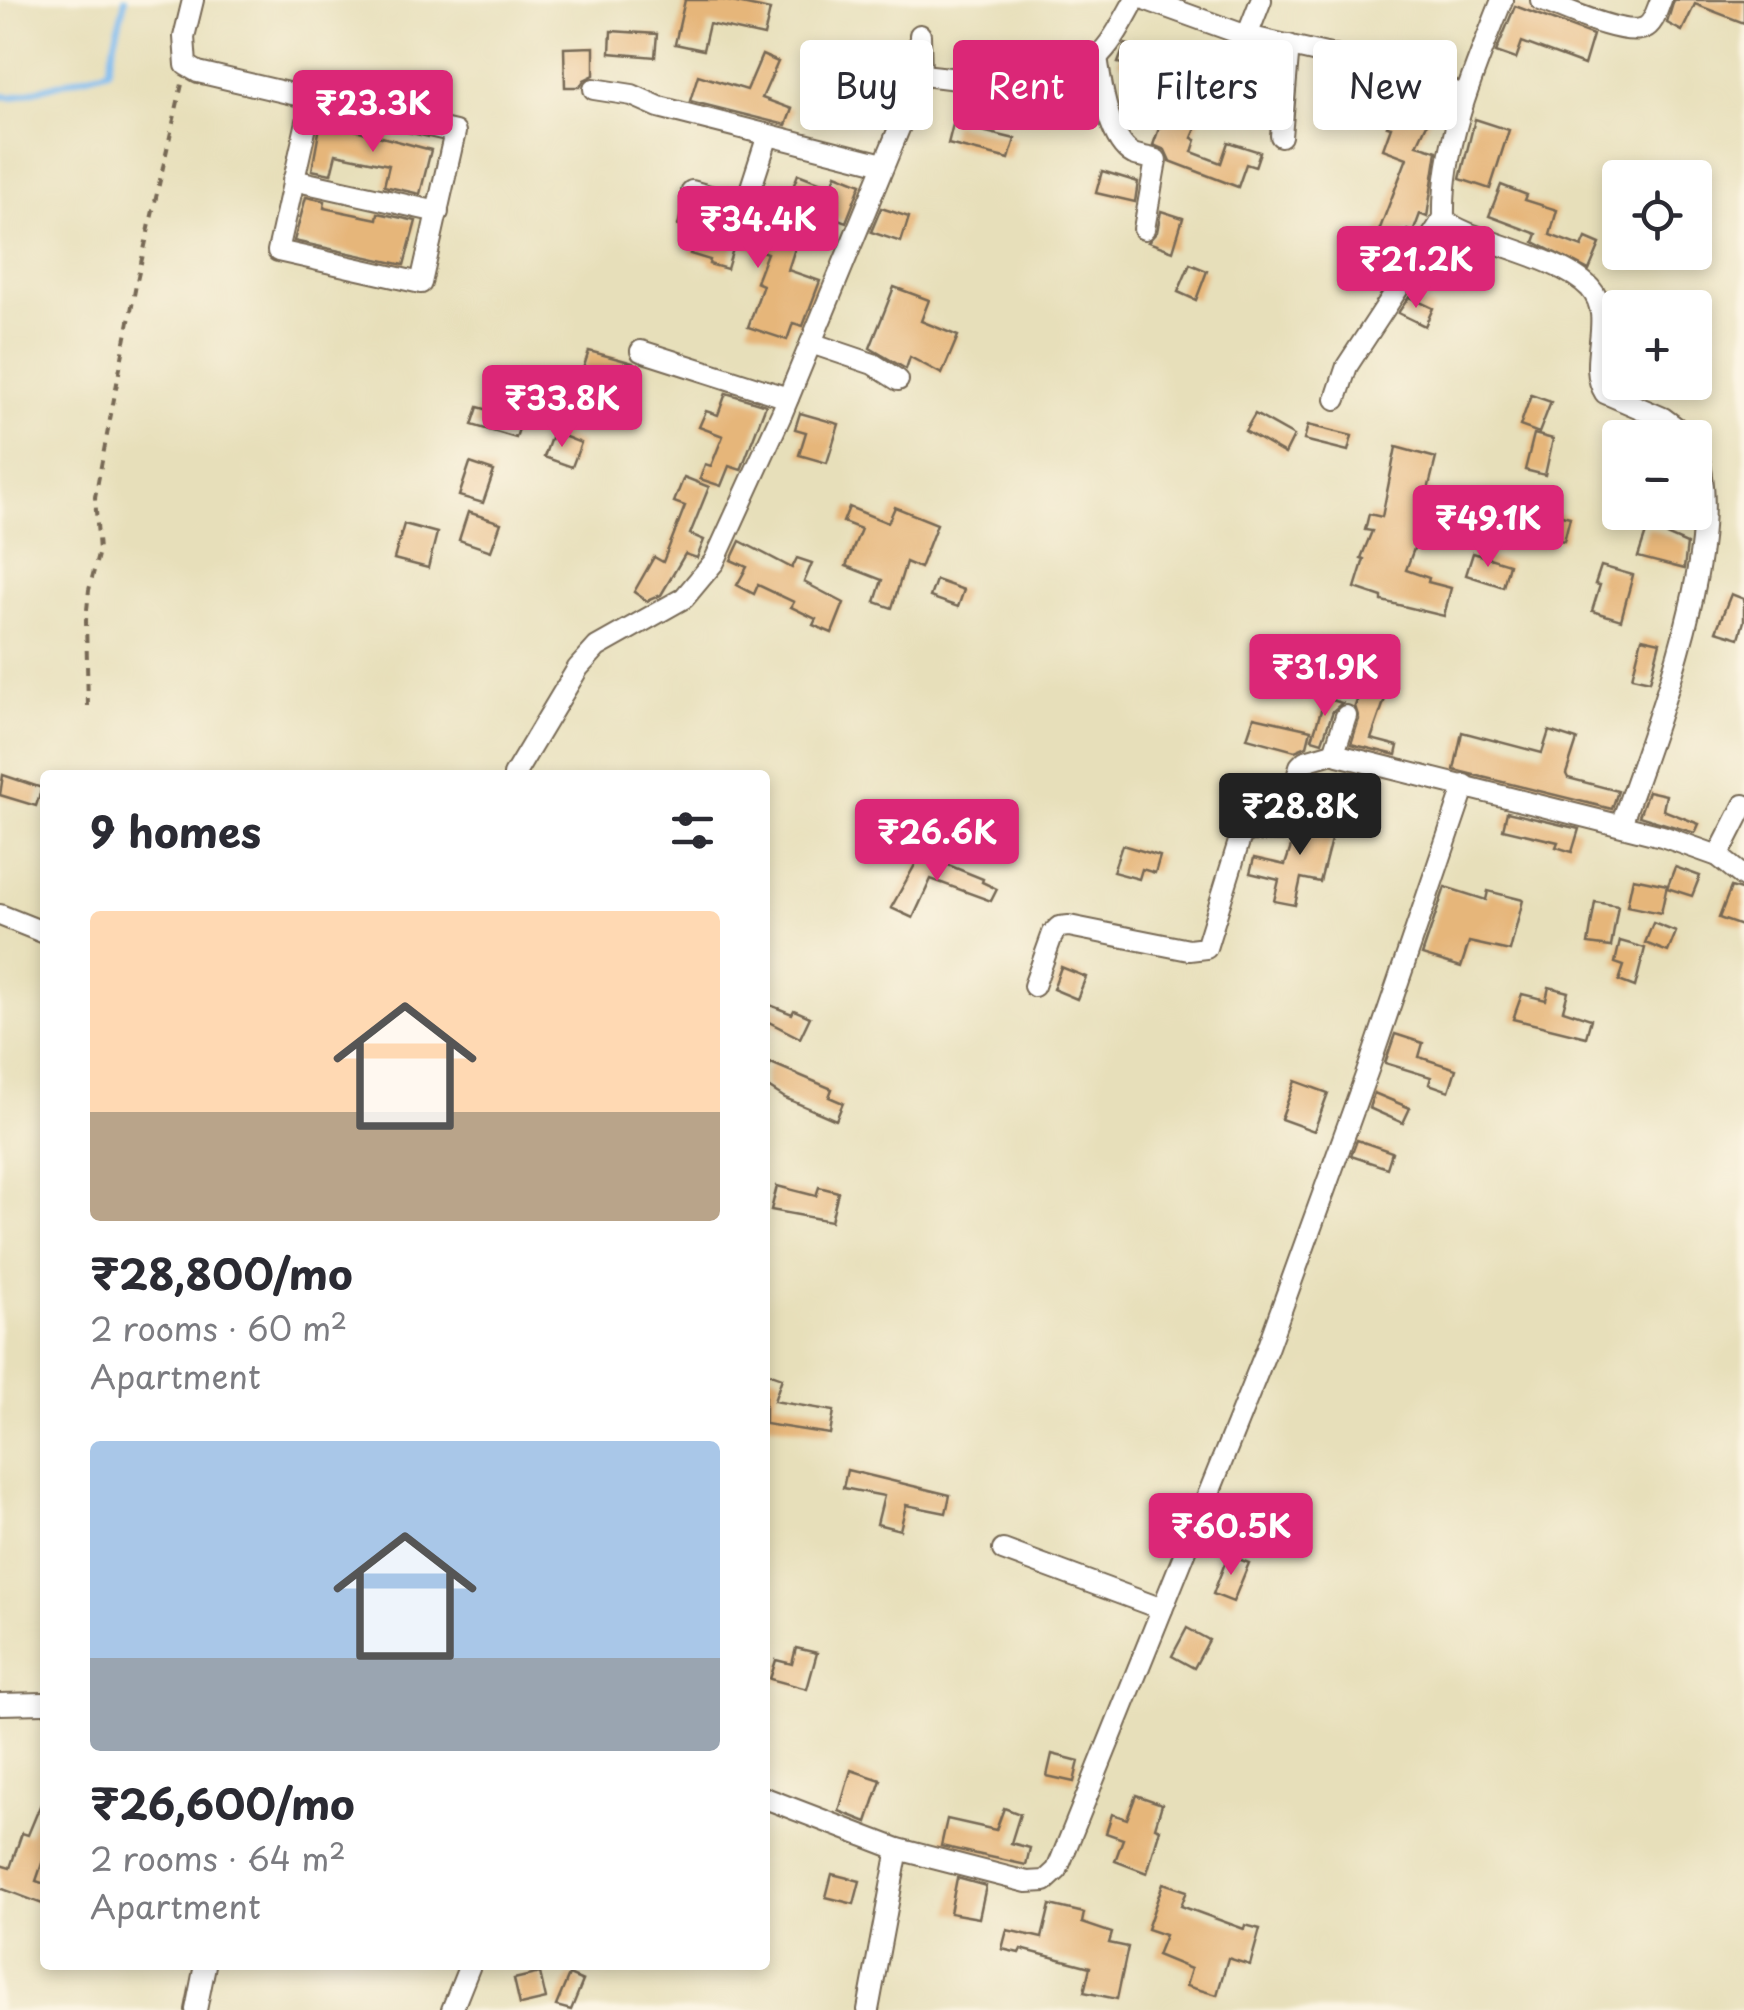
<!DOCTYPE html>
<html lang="en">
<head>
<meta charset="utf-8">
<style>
	:root { --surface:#fff; --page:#f2f2f3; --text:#2b2b33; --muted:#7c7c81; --accent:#db2777 }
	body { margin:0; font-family:"Playpen Sans",sans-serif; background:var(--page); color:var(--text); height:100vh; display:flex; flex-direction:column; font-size:38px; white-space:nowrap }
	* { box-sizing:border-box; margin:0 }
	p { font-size:32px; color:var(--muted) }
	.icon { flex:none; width:55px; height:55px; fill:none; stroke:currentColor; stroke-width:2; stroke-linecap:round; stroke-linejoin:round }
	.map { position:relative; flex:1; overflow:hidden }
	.drawer { position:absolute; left:40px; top:770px; width:730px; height:1200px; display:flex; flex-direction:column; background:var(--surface); border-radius:10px; box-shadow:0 5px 15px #0003 }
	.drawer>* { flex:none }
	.hud { position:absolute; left:800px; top:40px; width:792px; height:90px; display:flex; gap:20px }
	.fabs { position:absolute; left:1602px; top:160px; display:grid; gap:20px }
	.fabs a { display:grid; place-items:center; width:110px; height:110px; border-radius:10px; background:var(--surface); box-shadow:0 5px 15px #0003; font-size:50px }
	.price { position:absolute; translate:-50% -85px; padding:0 22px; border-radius:10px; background:var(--accent); color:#fff; font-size:32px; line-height:65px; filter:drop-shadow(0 2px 5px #0008) }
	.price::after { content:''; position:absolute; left:50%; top:60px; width:30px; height:22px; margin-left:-15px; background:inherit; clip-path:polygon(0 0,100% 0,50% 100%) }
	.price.current { background:#222; color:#fff }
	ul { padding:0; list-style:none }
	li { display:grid; align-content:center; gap:20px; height:530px; padding:0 50px }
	li span { display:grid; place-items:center; height:310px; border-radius:10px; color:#555 }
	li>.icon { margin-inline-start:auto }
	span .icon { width:180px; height:180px; fill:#fffc; stroke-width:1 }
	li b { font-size:42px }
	h2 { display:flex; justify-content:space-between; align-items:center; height:120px; padding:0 50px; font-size:42px }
	.chip { padding:0 35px; border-radius:10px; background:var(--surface); box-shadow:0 5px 15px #0003; font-size:35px; line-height:90px }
	.chip.current { background:var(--accent); color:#fff }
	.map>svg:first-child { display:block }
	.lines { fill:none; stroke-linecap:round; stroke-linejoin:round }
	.stream { stroke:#7ebcf1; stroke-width:6 }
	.building { fill:#e6b67a }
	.minor-casing { stroke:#776955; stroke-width:24 }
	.path { stroke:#776955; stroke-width:4; stroke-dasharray:8 8; stroke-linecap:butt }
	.minor { stroke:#fff; stroke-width:20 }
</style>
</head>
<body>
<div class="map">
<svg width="1744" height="2010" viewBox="0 0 1744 2010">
	<rect width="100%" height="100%" fill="#fcf5e5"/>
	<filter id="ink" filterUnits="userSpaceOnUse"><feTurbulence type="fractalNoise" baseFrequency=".01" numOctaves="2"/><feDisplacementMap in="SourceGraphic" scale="20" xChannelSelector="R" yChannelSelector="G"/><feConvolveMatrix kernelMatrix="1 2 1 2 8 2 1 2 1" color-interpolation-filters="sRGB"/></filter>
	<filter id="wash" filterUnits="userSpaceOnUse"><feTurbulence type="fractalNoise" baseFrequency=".0048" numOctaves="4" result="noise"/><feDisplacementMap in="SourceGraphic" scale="40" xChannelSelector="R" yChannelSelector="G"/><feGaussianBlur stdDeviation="2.25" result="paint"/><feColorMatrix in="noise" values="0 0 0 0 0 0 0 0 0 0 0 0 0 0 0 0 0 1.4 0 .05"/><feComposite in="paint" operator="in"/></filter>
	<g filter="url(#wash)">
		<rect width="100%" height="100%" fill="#e7dfba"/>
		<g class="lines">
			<polyline class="stream" points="0,96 12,97 108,70 125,0"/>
		</g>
		<g id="blocks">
			<g class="building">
				<polygon points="685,0 723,0 770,10 764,36 709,24 703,50 675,44"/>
				<polygon points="1674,0 1744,0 1744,23 1695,4 1682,31 1667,23"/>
				<polygon points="1515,6 1593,35 1584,65 1522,42 1516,59 1496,52"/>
				<polygon points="611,31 657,34 655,57 610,53"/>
				<polygon points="1125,44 1152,51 1147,75 1208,100 1192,138 1196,140 1192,152 1221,163 1228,142 1260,152 1255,167 1246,164 1238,187 1170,161 1165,150 1153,145 1161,123 1155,120 1160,109 1125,101 1133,66 1118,63"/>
				<polygon points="1214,46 1250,60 1232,100 1199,85"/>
				<polygon points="594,47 594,75 584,80 580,87 565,87 564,48"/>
				<polygon points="977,51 1012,51 1012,69 977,67"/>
				<polygon points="762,55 778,62 762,98 792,109 786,125 690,101 698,75 747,90"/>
				<polygon points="845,59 901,76 892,109 835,93"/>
				<polygon points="1399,99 1432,113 1417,145 1437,151 1427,217 1420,214 1413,233 1407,230 1395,266 1369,257 1407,158 1383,149 1391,127 1387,126"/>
				<polygon points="1475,119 1509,130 1490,189 1460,179"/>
				<polygon points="321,121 431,150 420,194 384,186 389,165 336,154 331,174 312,170"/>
				<polygon points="953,124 1015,139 1009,159 948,144"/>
				<polygon points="1102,171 1138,182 1135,202 1096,193"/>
				<polygon points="798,174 832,187 836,174 861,184 846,222 822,213 825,207 790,195"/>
				<polygon points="1501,185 1527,195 1525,200 1557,210 1550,235 1582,247 1586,238 1600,244 1589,270 1534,242 1537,234 1489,216"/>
				<polygon points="306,197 325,201 324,208 377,219 378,213 416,221 404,265 294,241"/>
				<polygon points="881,208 909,217 901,242 871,232"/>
				<polygon points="682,210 797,242 788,270 820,281 803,326 793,323 787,340 748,327 763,285 756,282 767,253 735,242 727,269 709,264 710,260 690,254 697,232 678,226"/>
				<polygon points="1161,211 1183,218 1173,251 1148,242 1157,232"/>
				<polygon points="1190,264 1207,271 1196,300 1178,292"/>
				<polygon points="894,287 929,300 921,321 958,336 942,374 910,357 906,369 870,348"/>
				<polygon points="1409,297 1433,308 1425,326 1398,313"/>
				<polygon points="589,351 633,363 623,413 596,405 604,376 583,369"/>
				<polygon points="726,393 766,405 741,470 729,466 721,486 700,479 705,464 711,466 723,436 699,427 706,411 718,415"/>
				<polygon points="1531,395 1551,402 1539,433 1520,426"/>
				<polygon points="478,407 522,419 516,438 472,425"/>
				<polygon points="800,413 839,424 827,463 799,455 806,432 795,429"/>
				<polygon points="1255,414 1294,436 1285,454 1245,431"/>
				<polygon points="1308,425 1352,436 1348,451 1304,440"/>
				<polygon points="553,432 581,443 572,467 544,457"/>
				<polygon points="1534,434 1553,439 1545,475 1525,470"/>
				<polygon points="1396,447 1436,458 1428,490 1432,491 1427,514 1406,570 1429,578 1428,582 1451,588 1444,616 1382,601 1382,597 1355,588 1364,559 1361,558 1372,531 1365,530 1369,514 1382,517"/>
				<polygon points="470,463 494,471 483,503 459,496"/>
				<polygon points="684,477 709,487 690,534 704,540 697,558 685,554 661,595 647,601 634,592 654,557 663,562 685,506 674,502"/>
				<polygon points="849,507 888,523 895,507 937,524 920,568 906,562 892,608 875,602 882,580 846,566 861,529 843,522"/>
				<polygon points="468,512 501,523 491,551 459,540"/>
				<polygon points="1549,512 1570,517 1564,541 1543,536"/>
				<polygon points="404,524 437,533 428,568 394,559"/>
				<polygon points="1648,527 1687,544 1684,569 1638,557"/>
				<polygon points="740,541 792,568 797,558 812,563 804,582 844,603 832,633 813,625 816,619 791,607 794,602 758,585 754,594 737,585 747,567 731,560"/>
				<polygon points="1473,553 1509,564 1503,587 1466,575"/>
				<polygon points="1601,566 1633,575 1621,620 1592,611 1600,585 1595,584"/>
				<polygon points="936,580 964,590 958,607 930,597"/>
				<polygon points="1731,594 1744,599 1744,621 1739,638 1716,631"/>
				<polygon points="1642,638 1660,642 1650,681 1632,677"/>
				<polygon points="1361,690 1385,699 1371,739 1398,746 1396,755 1351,744 1359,719 1355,706"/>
				<polygon points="1325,698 1342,703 1333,711 1322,742 1312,739"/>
				<polygon points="1254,717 1311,730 1307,746 1295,751 1247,738"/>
				<polygon points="1549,731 1577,740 1566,774 1568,778 1618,791 1612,809 1454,770 1462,732 1542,753"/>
				<polygon points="1239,774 1282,783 1274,817 1245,818 1230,814"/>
				<polygon points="3,775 42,788 36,806 0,795"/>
				<polygon points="1648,791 1666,795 1663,810 1699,824 1695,833 1639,816"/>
				<polygon points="1303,811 1336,820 1320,882 1301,878 1295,905 1274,901 1279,880 1250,873 1254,858 1285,865"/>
				<polygon points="1507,812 1579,829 1572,852 1556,847 1558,842 1503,829"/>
				<polygon points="1122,845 1160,856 1155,873 1142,869 1139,879 1113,872"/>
				<polygon points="921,854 983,879 982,882 997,889 991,901 931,879 913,918 891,908"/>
				<polygon points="1675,867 1700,876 1692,896 1667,888"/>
				<polygon points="1633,878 1667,885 1661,913 1627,906"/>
				<polygon points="1445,887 1486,900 1488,891 1523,900 1510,951 1469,942 1461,967 1422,955"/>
				<polygon points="1731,887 1744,891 1744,927 1719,918"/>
				<polygon points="1595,902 1618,906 1611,947 1588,944"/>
				<polygon points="1653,923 1676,932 1668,952 1645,943"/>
				<polygon points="1620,941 1645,948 1635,987 1619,981 1624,966 1615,963"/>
				<polygon points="1061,967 1086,977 1077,999 1053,989"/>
				<polygon points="1549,987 1568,992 1563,1010 1591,1019 1586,1037 1513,1019 1522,994 1546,1000"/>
				<polygon points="765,1003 792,1014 794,1010 810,1017 800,1038 765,1020"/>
				<polygon points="1395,1034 1423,1043 1419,1057 1456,1069 1449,1091 1429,1084 1431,1077 1385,1063"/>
				<polygon points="771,1063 832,1089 829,1097 843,1103 836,1120 785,1098 765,1085 765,1074"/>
				<polygon points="1295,1081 1328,1093 1314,1131 1281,1119"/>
				<polygon points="1374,1093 1410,1108 1403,1123 1369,1108"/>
				<polygon points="1357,1140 1392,1152 1387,1168 1351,1156"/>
				<polygon points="777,1186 816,1196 819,1187 838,1192 831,1221 771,1210"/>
				<polygon points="768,1373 782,1378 774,1401 834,1411 830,1434 765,1424 765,1382"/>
				<polygon points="847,1470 950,1495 946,1513 906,1505 900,1530 877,1524 884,1496 843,1488"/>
				<polygon points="1228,1555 1249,1563 1233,1602 1213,1594"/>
				<polygon points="1187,1628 1209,1640 1194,1668 1172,1656"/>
				<polygon points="796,1648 817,1653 807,1689 770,1679 776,1660 792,1664"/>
				<polygon points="1052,1754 1079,1761 1074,1782 1047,1776"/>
				<polygon points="851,1770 881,1780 867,1822 839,1811"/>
				<polygon points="45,1794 45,1855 36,1881 45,1884 45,1905 0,1888 0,1865 10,1868 22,1833 28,1835"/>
				<polygon points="1136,1795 1162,1804 1155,1827 1160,1829 1147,1873 1115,1861 1123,1839 1106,1833 1112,1814 1127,1819"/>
				<polygon points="1004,1808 1020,1814 1011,1843 1030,1848 1026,1865 941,1846 947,1819 996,1830"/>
				<polygon points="832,1874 860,1881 854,1904 826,1897"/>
				<polygon points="957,1878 986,1886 979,1918 950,1913"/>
				<polygon points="1163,1883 1187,1891 1181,1906 1244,1929 1245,1925 1260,1929 1250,1965 1228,1958 1217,1995 1186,1986 1191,1969 1157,1955 1165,1935 1147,1929"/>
				<polygon points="1050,1905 1084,1913 1082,1923 1112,1933 1109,1943 1128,1947 1117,1999 1084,1992 1090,1967 1021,1949 1019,1953 1002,1949 1007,1930 1042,1938"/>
				<polygon points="540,1973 546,1999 520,2005 514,1979"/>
				<polygon points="569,1975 583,1981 571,2010 556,2006"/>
			</g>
		</g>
	</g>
	<g filter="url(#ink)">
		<use href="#blocks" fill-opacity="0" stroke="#776955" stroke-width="2.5"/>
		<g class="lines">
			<defs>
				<g id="minor">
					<polyline points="193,0 184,37 186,65 198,72 455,132 421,283 278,251 312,99"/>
					<polyline points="1147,0 1247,36 1405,72 1465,96"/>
					<path d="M1502,0c-27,69 -60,142 -58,218 15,22 113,35 146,70 27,30 -5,73 15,105l58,25 27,20"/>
					<path d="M1541,0c22,8 82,37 103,28 10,-4 13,-19 17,-28"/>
					<polyline points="1247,36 1261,0"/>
					<path d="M1097,57c4,25 11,84 36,97 7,3 16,3 23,6l-12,69"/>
					<path d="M921,75c55,5 128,21 175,-17 17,-15 28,-39 39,-58"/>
					<polyline points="594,89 632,95 659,107 883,164"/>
					<polyline points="1281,136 1289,45"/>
					<polyline points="293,180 438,212"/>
					<polyline points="692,191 745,206 768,135"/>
					<polyline points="811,343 873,364 898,380"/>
					<polyline points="641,351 788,398"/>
					<polyline points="1336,399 1347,366 1444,218"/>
					<polyline points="1346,716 1336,747 1338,755 1662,836 1718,856 1744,877"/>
					<polyline points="514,775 578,668 597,647 684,598 714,562 782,413 921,75 920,35"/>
					<path d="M1621,825c32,-94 109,-284 74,-378"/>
					<polyline points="1718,856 1744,805"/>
					<polyline points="0,915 45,933"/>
					<polyline points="1034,986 1053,933 1059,927 1069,926 1189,950 1206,948 1241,835 1251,830 1281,831 1286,824 1300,766 1305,761 1336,752"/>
					<polyline points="1003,1550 1162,1609"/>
					<polyline points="0,1704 45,1703"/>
					<polyline points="765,1798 898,1849 1027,1882 1045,1881 1057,1870 1267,1349 1369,1067 1465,785"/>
					<polyline points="196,2010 205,1965"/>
					<polyline points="452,2010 470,1965"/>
					<polyline points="868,2010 898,1849"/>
				</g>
			</defs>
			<use href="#minor" class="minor-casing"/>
			<polyline class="path" points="88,706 86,620 89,590 99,551 95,497 136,285 182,84"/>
			<use href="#minor" class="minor"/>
		</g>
	</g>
</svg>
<div class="fabs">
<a><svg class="icon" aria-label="locate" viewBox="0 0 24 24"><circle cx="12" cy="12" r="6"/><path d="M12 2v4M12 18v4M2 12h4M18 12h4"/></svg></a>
<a>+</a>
<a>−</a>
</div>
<b class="price" style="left:373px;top:155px">₹23.3K</b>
<b class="price" style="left:758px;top:271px">₹34.4K</b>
<b class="price" style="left:1416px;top:311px">₹21.2K</b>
<b class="price" style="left:562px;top:450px">₹33.8K</b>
<b class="price" style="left:1488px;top:570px">₹49.1K</b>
<b class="price" style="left:1325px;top:719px">₹31.9K</b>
<b class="price current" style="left:1300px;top:858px">₹28.8K</b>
<b class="price" style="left:937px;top:884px">₹26.6K</b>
<b class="price" style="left:1231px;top:1578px">₹60.5K</b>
<div class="hud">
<a class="chip">Buy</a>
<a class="chip current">Rent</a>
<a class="chip">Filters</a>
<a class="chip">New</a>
</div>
<section class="drawer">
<h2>9 homes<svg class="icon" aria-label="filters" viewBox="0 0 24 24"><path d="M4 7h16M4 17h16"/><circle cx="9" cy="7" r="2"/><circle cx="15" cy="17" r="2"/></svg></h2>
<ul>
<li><span style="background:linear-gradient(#ffd9b3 65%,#b9a48a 0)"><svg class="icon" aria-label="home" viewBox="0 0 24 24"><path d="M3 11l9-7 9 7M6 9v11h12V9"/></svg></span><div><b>₹28,800/mo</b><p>2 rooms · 60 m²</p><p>Apartment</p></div></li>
<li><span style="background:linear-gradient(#a9c7e8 70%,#9aa5b1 0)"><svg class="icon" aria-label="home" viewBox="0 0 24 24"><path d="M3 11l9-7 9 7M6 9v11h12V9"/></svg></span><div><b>₹26,600/mo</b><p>2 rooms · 64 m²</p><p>Apartment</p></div></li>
</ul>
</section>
</div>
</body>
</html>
